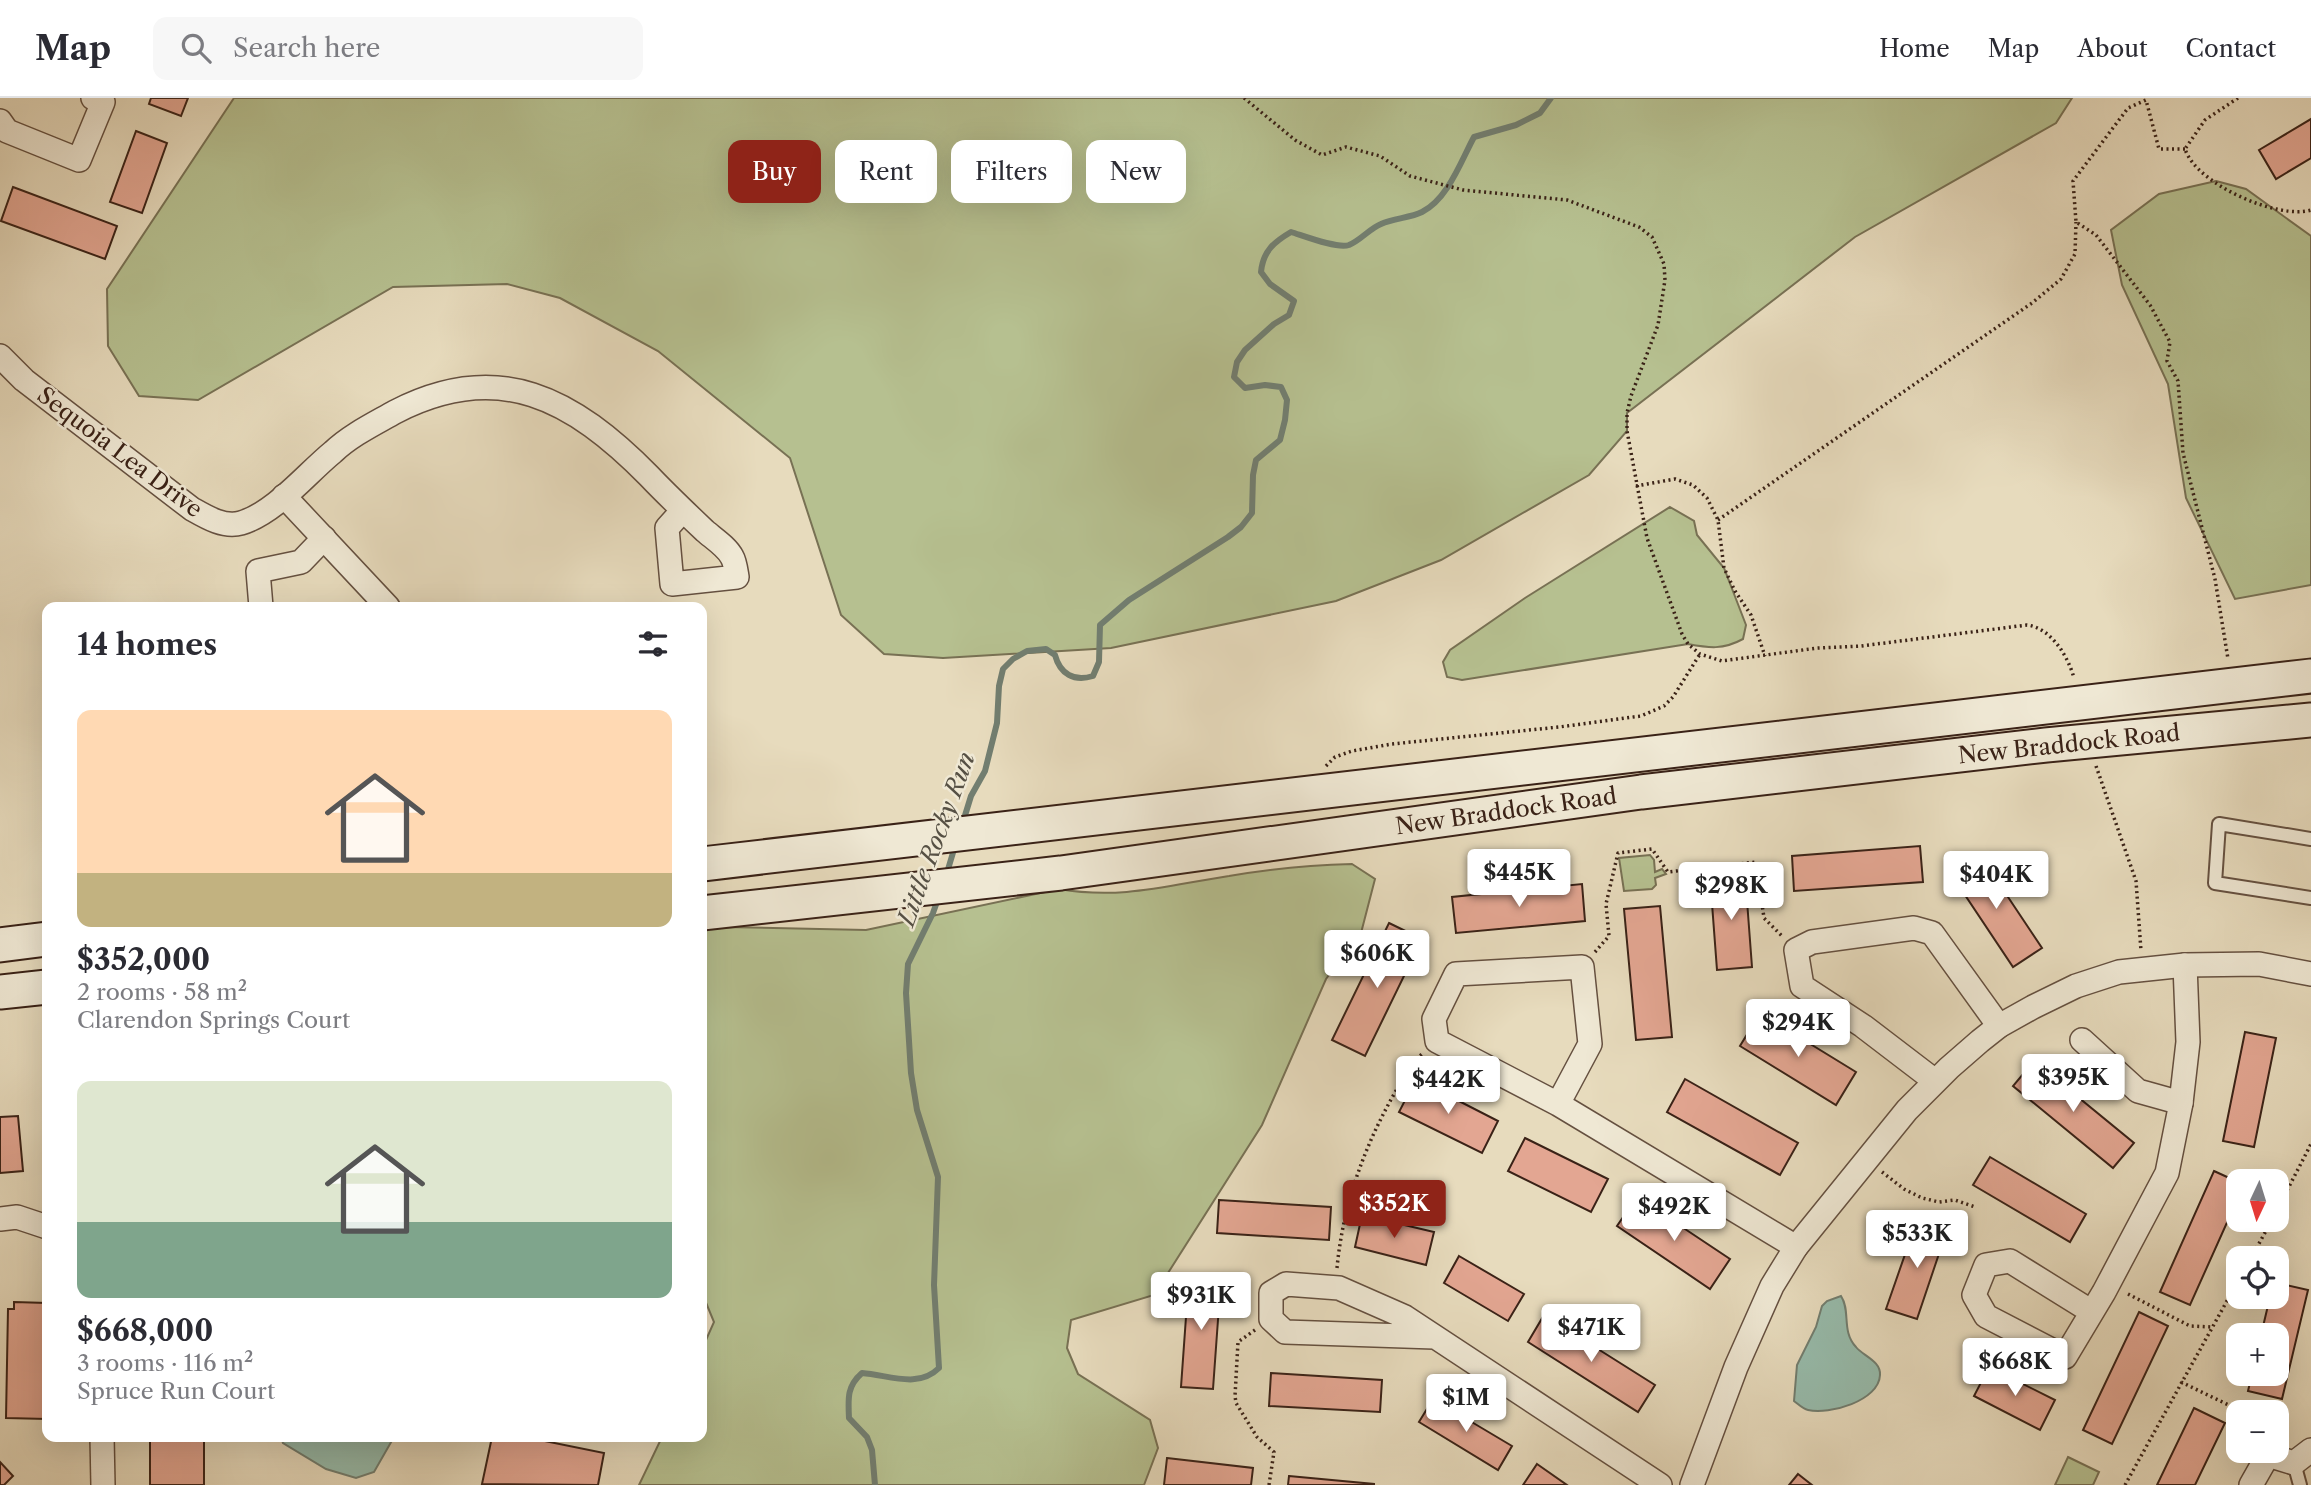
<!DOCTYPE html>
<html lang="en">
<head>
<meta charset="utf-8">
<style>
	:root { --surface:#fff; --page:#f7f7f7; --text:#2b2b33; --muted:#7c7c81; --line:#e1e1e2; --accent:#8f2418 }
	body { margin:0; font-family:"Libre Caslon Text",serif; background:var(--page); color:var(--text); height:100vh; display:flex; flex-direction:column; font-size:26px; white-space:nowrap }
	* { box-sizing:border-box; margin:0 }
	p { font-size:23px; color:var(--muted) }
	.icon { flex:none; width:38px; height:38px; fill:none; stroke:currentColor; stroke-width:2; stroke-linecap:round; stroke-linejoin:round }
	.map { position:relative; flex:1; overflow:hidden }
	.details { position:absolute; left:42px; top:504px; width:665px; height:840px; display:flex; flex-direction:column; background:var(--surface); border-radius:14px; box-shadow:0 7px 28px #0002 }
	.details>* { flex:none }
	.guide { position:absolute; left:728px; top:42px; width:665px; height:63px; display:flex; gap:14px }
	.needle { width:46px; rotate:184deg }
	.fabs { position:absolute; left:2226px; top:1071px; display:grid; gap:14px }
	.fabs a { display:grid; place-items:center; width:63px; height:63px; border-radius:14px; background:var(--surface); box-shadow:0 7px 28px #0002; font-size:35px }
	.price { position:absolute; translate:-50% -60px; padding:0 16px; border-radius:7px; background:#fff; color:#222; font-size:23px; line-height:46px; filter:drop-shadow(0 2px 4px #0008) }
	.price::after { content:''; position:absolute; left:50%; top:42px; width:21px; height:16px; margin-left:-10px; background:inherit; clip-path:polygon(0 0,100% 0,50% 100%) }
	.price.active { background:var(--accent); color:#fff }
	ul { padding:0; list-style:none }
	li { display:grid; align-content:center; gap:14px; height:371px; padding:0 35px }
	li span { display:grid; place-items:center; height:217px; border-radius:14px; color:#555 }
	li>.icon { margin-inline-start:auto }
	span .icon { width:126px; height:126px; fill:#fffc; stroke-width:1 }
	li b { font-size:30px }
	h2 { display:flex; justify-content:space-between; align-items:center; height:84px; padding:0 35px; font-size:30px }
	.pill { padding:0 24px; border-radius:14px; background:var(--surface); box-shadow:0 7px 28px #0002; font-size:24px; line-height:63px }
	.pill.active { background:var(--accent); color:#fff }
	header { display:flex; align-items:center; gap:42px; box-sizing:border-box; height:98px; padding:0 35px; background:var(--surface); border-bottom:2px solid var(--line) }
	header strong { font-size:33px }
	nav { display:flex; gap:38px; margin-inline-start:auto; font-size:24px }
	.search { width:490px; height:63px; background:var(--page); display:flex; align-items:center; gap:18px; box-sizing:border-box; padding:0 24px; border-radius:14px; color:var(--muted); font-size:26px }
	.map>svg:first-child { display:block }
	.green { fill:#b6c090; stroke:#787154; stroke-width:2 }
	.water { fill:#97bcac; stroke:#727e70; stroke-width:2 }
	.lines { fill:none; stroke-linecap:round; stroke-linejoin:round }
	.stream { stroke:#727e70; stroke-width:6 }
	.building { fill:#e3a692; stroke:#3a2217; stroke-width:2 }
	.lane-casing { stroke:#655040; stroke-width:16 }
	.street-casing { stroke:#655040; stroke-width:26 }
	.secondary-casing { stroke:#3a2217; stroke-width:37 }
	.path { stroke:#3a2217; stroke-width:3.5; stroke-dasharray:2 3.5; stroke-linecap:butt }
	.lane { stroke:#efe8d4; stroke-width:12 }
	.street { stroke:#efe8d4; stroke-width:23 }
	.secondary { stroke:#efe8d4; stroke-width:33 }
	.labels { text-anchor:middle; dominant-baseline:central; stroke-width:5; stroke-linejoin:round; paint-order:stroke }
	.street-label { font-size:23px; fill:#3a2217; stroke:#efe8d4 }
	.water-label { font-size:24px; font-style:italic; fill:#565044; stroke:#efe8d4 }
</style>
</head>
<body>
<header>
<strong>Map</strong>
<div class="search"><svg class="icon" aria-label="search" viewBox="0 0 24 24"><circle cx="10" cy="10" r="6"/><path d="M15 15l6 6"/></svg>Search here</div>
<nav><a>Home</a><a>Map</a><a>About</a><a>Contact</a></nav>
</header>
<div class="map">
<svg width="2311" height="1387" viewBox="0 0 2311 1387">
	<rect width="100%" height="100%" fill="#e7dbbd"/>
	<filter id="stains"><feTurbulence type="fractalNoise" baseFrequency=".00286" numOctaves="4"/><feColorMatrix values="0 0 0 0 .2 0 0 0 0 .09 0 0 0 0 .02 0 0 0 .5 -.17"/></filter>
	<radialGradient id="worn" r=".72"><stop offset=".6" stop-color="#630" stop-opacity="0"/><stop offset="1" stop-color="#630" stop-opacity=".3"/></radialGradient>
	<g class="green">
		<polygon points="234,0 2072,0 2056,25 1855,139 1627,315 1627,333 1589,377 1441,462 1336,503 1111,550 943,560 884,556 841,517 790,360 658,253 560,200 507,186 393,189 198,302 139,298 108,248 107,191"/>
		<polygon points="2216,83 2246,91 2311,138 2311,487 2235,501 2186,400 2168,286 2122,187 2111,132 2159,96"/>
		<path d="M1670,409l24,14 3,14 27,33 22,57 -3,14c-20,11 -34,9 -55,5l-226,36 -15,-3 -4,-15 7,-12 75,-52z"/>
		<polygon points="1650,757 1654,762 1655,774 1662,771 1666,776 1655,780 1656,787 1652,791 1624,793 1619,760"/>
		<path d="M1352,766l23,15 -14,54 -35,46 -64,146 -108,170 -83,25 -4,28 11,26 72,46 8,28 -14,37h-505l23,-48h40v-88l12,-27 -12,-29v-363l23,-3 141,3 193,-41c63,11 110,-4 170,-13 40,-7 82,-11 123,-12z"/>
		<polygon points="2068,1359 2099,1374 2093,1387 2055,1387"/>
	</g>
	<g class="water">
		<path d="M1841,1198c10,15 0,35 15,51 7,9 25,14 24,28 -1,26 -51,40 -72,35 -5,-1 -10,-6 -14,-9l3,-36 19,-38 6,-21 5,-5z"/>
		<polygon points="281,1339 394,1339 374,1374 356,1380 326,1371 283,1345"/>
	</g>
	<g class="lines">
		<g class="stream">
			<path d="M963,724l8,-26 14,-25 12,-48 2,-37 4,-17 10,-10 14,-8 19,-2 9,6c5,19 19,27 38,21l6,-14 1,-37 29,-25 99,-63 13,-10 11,-14 1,-38 3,-15 24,-20 5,-20 2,-20 -6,-13 -16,-2 -20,3 -11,-11 3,-15 8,-12 29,-26 15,-9 5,-14 -24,-17 -9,-12c2,-21 13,-30 30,-40 13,4 46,17 58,13 12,-5 20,-16 32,-21 13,-6 29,-6 41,-12 26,-13 39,-51 52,-75l42,-12 24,-12 11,-15"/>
			<polyline points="946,778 955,748"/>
			<path d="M875,1387l-3,-35 -5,-13 -18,-19c-1,-20 -2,-32 13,-45 27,2 56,16 77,-5l-5,-83 4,-108 -21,-67 -6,-37 -5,-80 2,-29 25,-51 6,-17"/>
		</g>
	</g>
	<g class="building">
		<polygon points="151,0 188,0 181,18 149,6"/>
		<polygon points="2311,21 2311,60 2276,81 2259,52"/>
		<polygon points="136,33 167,45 142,115 110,104"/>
		<polygon points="13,89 117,128 105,161 1,123"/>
		<polygon points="1920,748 1923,784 1794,793 1792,758"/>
		<polygon points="1980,757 2042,850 2013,869 1951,776"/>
		<polygon points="1745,776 1752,869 1717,872 1710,779"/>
		<polygon points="1582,786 1585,823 1456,835 1452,799"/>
		<polygon points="1660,808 1672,939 1636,942 1624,811"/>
		<polygon points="1389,825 1422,841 1365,958 1332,942"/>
		<polygon points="1760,915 1856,974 1836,1007 1740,948"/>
		<polygon points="2245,934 2276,940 2254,1049 2223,1043"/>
		<polygon points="2034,963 2134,1045 2113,1070 2013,988"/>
		<polygon points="1416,981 1498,1023 1482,1055 1399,1014"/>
		<polygon points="1685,981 1798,1045 1780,1077 1667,1014"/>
		<polygon points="18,1018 23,1073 0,1075 0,1019"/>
		<polygon points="1525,1040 1608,1081 1591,1114 1508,1073"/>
		<polygon points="1990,1059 2086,1116 2070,1144 1973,1087"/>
		<polygon points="2214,1073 2238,1084 2238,1100 2190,1207 2160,1194"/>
		<polygon points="1637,1099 1730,1161 1710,1191 1617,1128"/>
		<polygon points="1219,1102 1331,1109 1329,1142 1217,1135"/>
		<polygon points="1362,1117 1434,1134 1426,1167 1355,1149"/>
		<polygon points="1917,1122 1947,1132 1917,1221 1886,1211"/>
		<polygon points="1459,1158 1524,1196 1508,1223 1444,1185"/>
		<polygon points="1189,1177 1221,1180 1213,1291 1181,1289"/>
		<polygon points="2277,1185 2308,1192 2282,1301 2248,1293 2252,1276 2277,1276 2277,1237 2261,1237 2270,1199 2277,1199"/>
		<polygon points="14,1204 47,1205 47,1321 6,1320 8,1211 14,1211"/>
		<polygon points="2139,1214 2168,1228 2112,1346 2083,1332"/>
		<polygon points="1544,1217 1655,1287 1638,1314 1528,1244"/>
		<polygon points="1989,1269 2055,1302 2040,1332 1974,1298"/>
		<polygon points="1271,1275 1382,1282 1380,1314 1269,1308"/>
		<polygon points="1433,1301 1512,1348 1498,1372 1419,1324"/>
		<polygon points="2194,1310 2225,1325 2195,1387 2157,1387"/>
		<rect x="150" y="1339" width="54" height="48"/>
		<polygon points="492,1339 525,1339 604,1355 598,1387 482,1386"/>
		<polygon points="1167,1360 1253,1370 1251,1387 1164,1387"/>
		<polygon points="0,1364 13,1378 4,1387 0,1387"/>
		<polygon points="1537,1366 1567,1387 1523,1387"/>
		<polygon points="1798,1376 1812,1387 1789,1387"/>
		<polygon points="1289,1378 1374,1386 1374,1387 1288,1387"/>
	</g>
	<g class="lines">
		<defs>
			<g id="lane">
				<polyline points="2311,741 2219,726 2215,785 2311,800"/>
				<polyline points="2294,1365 2300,1387"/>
			</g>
			<g id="street">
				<polyline points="0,23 7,33 79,62 103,4 93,0"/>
				<path d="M0,258l24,24 168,129c14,8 32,19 49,14 34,-10 65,-49 92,-71 18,-17 41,-28 62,-40 104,-54 178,-13 254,64 18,19 37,37 56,55 8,7 22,16 27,26 3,5 4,14 5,20l-65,7 -5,-56 16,-18"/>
				<polyline points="284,398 388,509"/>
				<polyline points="261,509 258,473 301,464 324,440"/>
				<polyline points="2082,942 2138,993 2181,1005"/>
				<polyline points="1935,983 1863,928 1802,888 1796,852 1812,844 1914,830 1932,835 1999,928"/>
				<polyline points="1558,1006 1590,946 1582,869 1456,876 1434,921 1437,943 1558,1006 1796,1149"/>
				<polyline points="0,1121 17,1119 47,1129"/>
				<polyline points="2092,1214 2010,1163 1986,1167 1974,1197 1986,1218 2065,1259 2104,1194 2167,1075 2181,1005 2188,944 2185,867"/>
				<polyline points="1434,1239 1285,1234 1271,1221 1271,1195 1286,1186 1339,1190 1405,1219 1660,1387"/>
				<polyline points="102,1339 103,1387"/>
				<polyline points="1692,1387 1736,1269 1772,1188 1796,1149 1907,1012 1949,970 1980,943 1999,928 2033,909 2076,888 2119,874 2185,867 2259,866 2311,876"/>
				<polyline points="2251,1387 2268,1357 2294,1365 2311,1352"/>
			</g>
			<g id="secondary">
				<polyline points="702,766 2311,578"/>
				<polyline points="702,815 1061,775 1641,694 2046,647 2311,622"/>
				<polyline points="0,847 47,841"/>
				<polyline points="0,894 47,889"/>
			</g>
		</defs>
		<use href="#lane" class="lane-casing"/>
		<use href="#street" class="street-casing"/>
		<use href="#secondary" class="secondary-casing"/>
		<g class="path">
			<path d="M1244,0l51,42 27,15 24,-8 34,9 30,20 53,14 104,10 72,27 13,10 12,27 1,16 -7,45 -27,71 -4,17v18l20,107 35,96 6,10 12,10 22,7 95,-13 44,-2 166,-21c24,3 41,31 47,53"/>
			<path d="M2238,0l-33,22 -20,29c11,35 93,71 126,61"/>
			<polyline points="2185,51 2159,51 2146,2 2128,10 2073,83 2076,124 2096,137 2150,207 2170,244 2167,263 2178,283 2183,355 2215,481 2228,561"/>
			<polyline points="1636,388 1675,381 1693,387 1707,400 1718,422 1724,470 1735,493 1751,517 1765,558"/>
			<polyline points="1718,422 2032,205 2061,181 2075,156 2076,124"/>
			<polyline points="1326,668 1335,659 1352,653 1392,646 1559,629 1641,618 1664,608 1673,599 1700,556"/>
			<polyline points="2096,668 2136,783 2141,853"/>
			<polyline points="1595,854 1609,838 1606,806 1618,755 1652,751 1668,774 1756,764 1764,820 1782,838"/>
			<polyline points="1882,1074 1904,1091 1922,1100 1939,1104 1955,1102 1975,1109"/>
			<polyline points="2277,1112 2311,1046"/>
			<polyline points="2251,1160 2272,1122"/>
			<path d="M1337,1170c6,-64 28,-124 60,-179 8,-13 14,-26 25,-35"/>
			<polyline points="2128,1196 2190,1228 2212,1229"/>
			<polyline points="1255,1232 1238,1244 1235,1298 1236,1305 1257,1339 1274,1354 1269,1387"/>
			<polyline points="2181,1284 2243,1314"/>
			<polyline points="2125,1387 2238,1183"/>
		</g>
		<use href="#lane" class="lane"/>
		<use href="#street" class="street"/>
		<use href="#secondary" class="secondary"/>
	</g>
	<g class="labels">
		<g class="street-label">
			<text transform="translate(120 354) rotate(37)">Sequoia Lea Drive</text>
			<text transform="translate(2069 646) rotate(-6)">New Braddock Road</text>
			<text transform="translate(1506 713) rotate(-8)">New Braddock Road</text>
		</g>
		<g class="water-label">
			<text transform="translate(936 741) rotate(-70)">Little Rocky Run</text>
		</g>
	</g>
	<rect width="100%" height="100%" filter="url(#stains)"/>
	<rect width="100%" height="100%" fill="url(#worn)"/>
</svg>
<div class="fabs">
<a><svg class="needle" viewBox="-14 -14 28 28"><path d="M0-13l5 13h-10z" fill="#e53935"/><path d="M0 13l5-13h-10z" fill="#7c7c81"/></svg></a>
<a><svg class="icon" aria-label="locate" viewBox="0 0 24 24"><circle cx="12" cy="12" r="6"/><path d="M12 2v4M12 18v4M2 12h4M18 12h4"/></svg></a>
<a>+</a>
<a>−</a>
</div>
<b class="price" style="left:1519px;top:811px">$445K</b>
<b class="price" style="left:1996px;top:813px">$404K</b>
<b class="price" style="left:1731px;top:824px">$298K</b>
<b class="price" style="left:1377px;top:892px">$606K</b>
<b class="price" style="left:1798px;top:961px">$294K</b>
<b class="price" style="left:2073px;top:1016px">$395K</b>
<b class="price" style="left:1448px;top:1018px">$442K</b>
<b class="price active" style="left:1394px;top:1142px">$352K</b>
<b class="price" style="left:1674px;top:1145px">$492K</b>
<b class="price" style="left:1917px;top:1172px">$533K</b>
<b class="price" style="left:1201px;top:1234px">$931K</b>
<b class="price" style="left:1591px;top:1266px">$471K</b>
<b class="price" style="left:2015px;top:1300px">$668K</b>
<b class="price" style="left:1466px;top:1336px">$1M</b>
<div class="guide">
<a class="pill active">Buy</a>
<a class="pill">Rent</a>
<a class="pill">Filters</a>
<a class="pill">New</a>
</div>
<section class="details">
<h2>14 homes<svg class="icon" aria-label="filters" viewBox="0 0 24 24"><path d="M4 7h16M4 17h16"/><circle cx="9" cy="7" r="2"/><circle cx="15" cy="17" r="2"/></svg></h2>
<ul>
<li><span style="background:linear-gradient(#ffd9b3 75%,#c2b280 0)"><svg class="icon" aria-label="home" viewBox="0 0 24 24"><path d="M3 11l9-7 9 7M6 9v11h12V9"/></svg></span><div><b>$352,000</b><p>2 rooms · 58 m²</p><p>Clarendon Springs Court</p></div></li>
<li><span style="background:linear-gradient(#dfe7d0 65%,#7fa58c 0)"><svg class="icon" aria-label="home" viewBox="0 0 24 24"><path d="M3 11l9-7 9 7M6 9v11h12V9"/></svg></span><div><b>$668,000</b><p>3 rooms · 116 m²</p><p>Spruce Run Court</p></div></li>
</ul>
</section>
</div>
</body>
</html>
